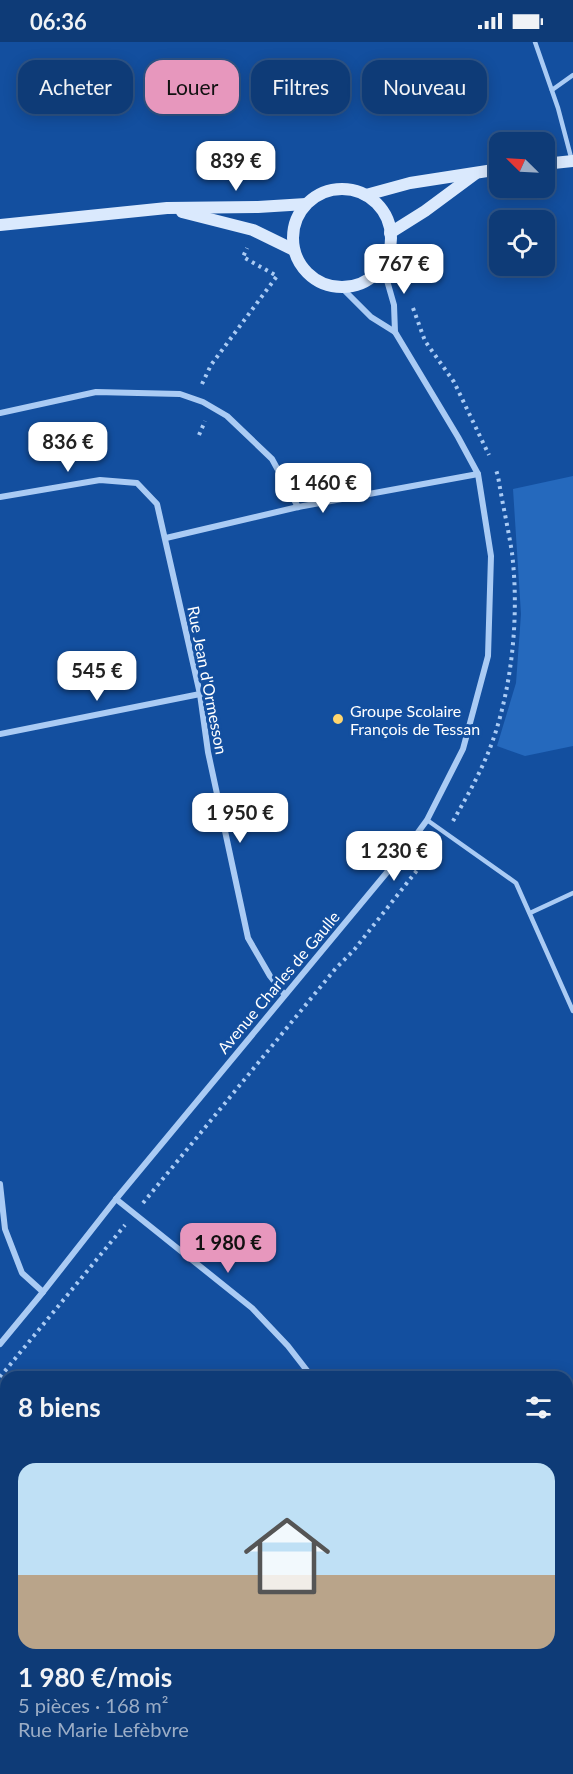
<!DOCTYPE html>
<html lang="fr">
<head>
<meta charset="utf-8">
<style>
	:root { --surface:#0e3b77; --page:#1c467f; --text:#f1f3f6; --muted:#9badc6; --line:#2e5589; --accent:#e797bd }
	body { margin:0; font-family:Lato,sans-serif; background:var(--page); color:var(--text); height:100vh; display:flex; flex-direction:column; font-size:22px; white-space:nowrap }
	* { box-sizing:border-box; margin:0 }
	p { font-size:20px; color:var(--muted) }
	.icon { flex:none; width:33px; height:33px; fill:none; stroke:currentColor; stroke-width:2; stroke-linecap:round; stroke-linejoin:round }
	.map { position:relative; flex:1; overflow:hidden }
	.side { position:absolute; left:0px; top:1329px; width:573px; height:404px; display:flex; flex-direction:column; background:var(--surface); border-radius:18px 18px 0 0; box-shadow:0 3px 15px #0003,0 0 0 2px var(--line) }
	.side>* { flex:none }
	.hud { position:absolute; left:18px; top:18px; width:537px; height:54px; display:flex; gap:12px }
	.needle { width:39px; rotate:294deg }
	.fabs { position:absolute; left:489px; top:90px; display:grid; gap:12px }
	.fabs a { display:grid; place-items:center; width:66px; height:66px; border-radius:12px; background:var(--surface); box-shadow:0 3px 15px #0003,0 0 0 2px var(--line); font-size:30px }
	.price { position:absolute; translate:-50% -51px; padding:0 14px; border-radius:12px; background:#fff; color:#222; font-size:20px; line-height:39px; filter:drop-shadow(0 2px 3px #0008) }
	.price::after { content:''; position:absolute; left:50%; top:36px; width:18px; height:14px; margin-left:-9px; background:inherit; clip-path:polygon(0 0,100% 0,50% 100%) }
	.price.on { background:var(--accent); color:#111 }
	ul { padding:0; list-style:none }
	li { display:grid; align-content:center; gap:12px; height:318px; padding:0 18px }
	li+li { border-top:2px solid var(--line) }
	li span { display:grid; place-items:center; height:186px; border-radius:18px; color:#555 }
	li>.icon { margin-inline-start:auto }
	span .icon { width:108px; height:108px; fill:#fffc; stroke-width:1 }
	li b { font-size:26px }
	h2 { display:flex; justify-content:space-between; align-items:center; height:72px; padding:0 18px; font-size:26px }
	.tag { padding:0 21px; border-radius:18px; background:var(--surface); box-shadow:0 3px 15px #0003,0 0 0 2px var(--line); font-size:21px; line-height:54px }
	.tag.on { background:var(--accent); color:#111 }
	.status { display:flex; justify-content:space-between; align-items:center; height:42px; padding:0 30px; background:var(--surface); direction:ltr }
	.status svg { height:16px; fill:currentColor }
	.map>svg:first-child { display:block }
	.green { fill:#2569bd }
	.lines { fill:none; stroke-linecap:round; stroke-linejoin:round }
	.path { stroke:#aacbf4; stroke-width:4; stroke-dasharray:3 4.5; stroke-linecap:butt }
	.lane { stroke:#aacbf4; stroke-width:4.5 }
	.street { stroke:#aacbf4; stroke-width:6 }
	.secondary { stroke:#dae9fd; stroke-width:12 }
	.poi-dot { fill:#ffd66e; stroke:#134f9f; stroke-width:2 }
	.labels { text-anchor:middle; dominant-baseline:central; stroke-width:6; stroke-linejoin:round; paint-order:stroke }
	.street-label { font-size:16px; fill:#fff; stroke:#134f9f }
	.poi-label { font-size:16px; fill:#fff; stroke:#134f9f; text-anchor:start }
</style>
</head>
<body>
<div class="status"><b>06:36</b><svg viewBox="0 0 49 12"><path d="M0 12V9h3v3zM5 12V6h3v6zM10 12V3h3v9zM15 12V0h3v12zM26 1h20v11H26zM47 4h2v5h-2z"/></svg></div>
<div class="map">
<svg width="573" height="1732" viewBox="0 0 573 1732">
	<rect width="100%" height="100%" fill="#134f9f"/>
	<polygon class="green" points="573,434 573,704 525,714 497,704 516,641 521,572 513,447"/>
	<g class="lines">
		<g class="path">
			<polyline points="413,266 425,299 454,340 489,413"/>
			<polyline points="202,342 211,323 277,234 243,215 247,206"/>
			<polyline points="199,393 205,379"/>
			<path d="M453,779c16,-28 32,-56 42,-87 18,-55 24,-123 17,-181 -4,-26 -10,-51 -14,-77l-2,-6"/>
			<polyline points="143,1161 336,926 354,908 437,803"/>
			<polyline points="0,1335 125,1183"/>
		</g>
		<g class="lane">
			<polyline points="535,0 558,66 572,119"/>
			<polyline points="552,48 573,33"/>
			<polyline points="427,778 516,841 573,969"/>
			<polyline points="530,871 573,851"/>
		</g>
		<g class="street">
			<polyline points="385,218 386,235 394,263 395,290"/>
			<polyline points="0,371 96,350 180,352 203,360 227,374 272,417 298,465"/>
			<polyline points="0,455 100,438 137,441 157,462 200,652 208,710 248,896 270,934 284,952"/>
			<polyline points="166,496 298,465 478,432"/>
			<polyline points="0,692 200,652"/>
			<polyline points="0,1142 5,1187 22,1231 43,1250"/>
			<polyline points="116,1157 252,1266 288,1304 312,1335"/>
			<polyline points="0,1302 43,1250 116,1157 403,811 427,778 463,707 488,614 491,514 478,432 458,395 395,290 371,275 340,244"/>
			<polyline points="0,1365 6,1371"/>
			<polyline points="0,1654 6,1655"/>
			<polyline points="239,1726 251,1732"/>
			<polyline points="309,1732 310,1726"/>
		</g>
		<g class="secondary">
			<polyline points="544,122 573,119"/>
			<circle cx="342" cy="196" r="49"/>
			<polyline points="366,153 410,141 500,127"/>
			<polyline points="182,170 253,188 294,208"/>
			<polyline points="0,183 167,166 258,165 306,162"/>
			<polyline points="390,191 425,169 475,132"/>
		</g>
	</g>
	<circle class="poi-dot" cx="338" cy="677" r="6"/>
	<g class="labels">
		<g class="street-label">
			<text transform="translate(208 638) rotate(79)">Rue Jean d'Ormesson</text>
			<text transform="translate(278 940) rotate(-50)">Avenue Charles de Gaulle</text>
		</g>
		<g class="poi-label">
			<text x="350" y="668">Groupe Scolaire<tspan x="350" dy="18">François de Tessan</tspan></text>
		</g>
	</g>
</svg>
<div class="fabs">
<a><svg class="needle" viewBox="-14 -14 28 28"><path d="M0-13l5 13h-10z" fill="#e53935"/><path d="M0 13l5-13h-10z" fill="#9badc6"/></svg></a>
<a><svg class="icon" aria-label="locate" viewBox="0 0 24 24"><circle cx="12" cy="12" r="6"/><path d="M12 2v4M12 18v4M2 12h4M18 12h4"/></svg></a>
</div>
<b class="price" style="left:236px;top:150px">839 €</b>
<b class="price" style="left:404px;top:253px">767 €</b>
<b class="price" style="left:68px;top:431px">836 €</b>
<b class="price" style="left:323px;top:472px">1 460 €</b>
<b class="price" style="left:97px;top:660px">545 €</b>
<b class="price" style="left:240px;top:802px">1 950 €</b>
<b class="price" style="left:394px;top:840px">1 230 €</b>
<b class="price on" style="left:228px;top:1232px">1 980 €</b>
<div class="hud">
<a class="tag">Acheter</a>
<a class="tag on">Louer</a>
<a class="tag">Filtres</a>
<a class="tag">Nouveau</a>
</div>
<section class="side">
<h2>8 biens<svg class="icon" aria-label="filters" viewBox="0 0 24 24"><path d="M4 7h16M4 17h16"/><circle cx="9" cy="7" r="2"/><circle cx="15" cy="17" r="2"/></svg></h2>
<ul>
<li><span style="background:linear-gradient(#bfe0f5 60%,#b9a48a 0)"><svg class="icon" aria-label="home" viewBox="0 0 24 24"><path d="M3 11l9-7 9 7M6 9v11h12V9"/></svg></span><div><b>1 980 €/mois</b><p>5 pièces · 168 m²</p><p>Rue Marie Lefèbvre</p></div></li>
</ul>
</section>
</div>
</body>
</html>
